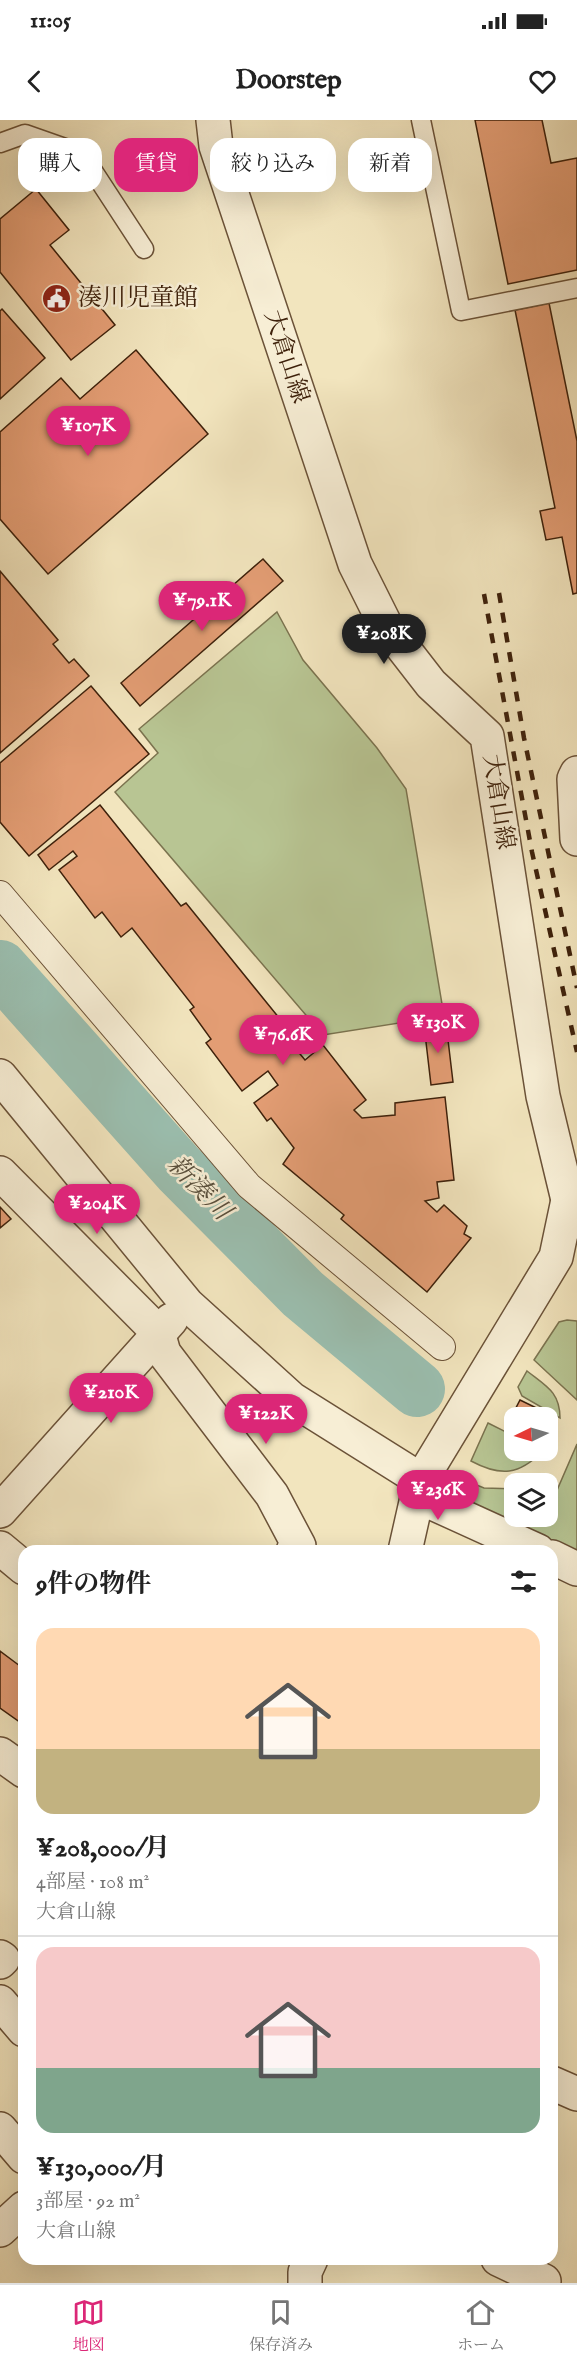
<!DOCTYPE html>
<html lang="ja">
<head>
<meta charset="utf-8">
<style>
	:root { --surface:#fff; --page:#f2f2f2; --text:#222; --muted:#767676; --line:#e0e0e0; --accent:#db2777 }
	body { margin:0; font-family:"IM FELL English","Noto Serif JP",serif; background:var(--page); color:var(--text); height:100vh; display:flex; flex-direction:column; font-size:22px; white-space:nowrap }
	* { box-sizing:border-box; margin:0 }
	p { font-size:20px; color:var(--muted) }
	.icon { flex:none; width:33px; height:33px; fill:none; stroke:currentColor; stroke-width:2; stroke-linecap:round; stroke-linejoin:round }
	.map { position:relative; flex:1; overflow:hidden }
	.drawer { position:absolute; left:18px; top:1425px; width:540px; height:720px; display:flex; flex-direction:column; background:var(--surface); border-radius:18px; box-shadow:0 6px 24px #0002 }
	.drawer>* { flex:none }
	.guide { position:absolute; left:18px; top:18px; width:542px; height:54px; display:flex; gap:12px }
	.needle { width:39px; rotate:265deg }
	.fabs { position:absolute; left:504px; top:1287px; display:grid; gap:12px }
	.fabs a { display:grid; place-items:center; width:54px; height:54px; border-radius:12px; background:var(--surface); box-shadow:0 6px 24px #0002; font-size:30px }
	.price { position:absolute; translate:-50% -51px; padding:0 14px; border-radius:21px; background:var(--accent); color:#fff; font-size:20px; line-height:39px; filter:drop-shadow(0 2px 3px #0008) }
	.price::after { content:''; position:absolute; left:50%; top:36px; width:18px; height:14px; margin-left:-9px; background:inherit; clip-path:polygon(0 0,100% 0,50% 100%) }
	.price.current { background:#222; color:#fff }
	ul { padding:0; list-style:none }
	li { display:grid; align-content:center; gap:12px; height:318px; padding:0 18px }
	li+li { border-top:2px solid var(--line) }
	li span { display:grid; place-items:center; height:186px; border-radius:18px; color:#555 }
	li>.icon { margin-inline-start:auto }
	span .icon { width:108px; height:108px; fill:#fffc; stroke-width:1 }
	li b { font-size:26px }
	h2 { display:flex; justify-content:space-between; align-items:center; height:72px; padding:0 18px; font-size:26px }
	.pill { padding:0 21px; border-radius:18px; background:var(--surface); box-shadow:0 6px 24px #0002; font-size:21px; line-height:54px }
	.pill.current { background:var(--accent); color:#fff }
	.status { display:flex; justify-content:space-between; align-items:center; height:42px; padding:0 30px; background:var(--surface); direction:ltr }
	.status svg { height:16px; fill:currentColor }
	header { display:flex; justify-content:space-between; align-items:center; height:78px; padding:0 18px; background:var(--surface); font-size:27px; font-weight:700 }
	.menu { display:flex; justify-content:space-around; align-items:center; height:84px; border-top:2px solid var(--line); background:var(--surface); font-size:16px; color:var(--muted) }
	.menu a { display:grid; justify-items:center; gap:3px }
	.menu .current { color:var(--accent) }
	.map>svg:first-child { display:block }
	.green { fill:#b8c593; stroke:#7b734f; stroke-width:1.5 }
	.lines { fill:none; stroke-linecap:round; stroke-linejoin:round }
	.river { stroke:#9bbfb0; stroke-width:56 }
	.building { fill:#e39d74; stroke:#3e210b; stroke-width:1.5 }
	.service-casing { stroke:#6b5238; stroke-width:21 }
	.pedestrian-casing { stroke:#6b5238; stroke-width:28 }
	.minor-casing { stroke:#6b5238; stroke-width:36 }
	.tertiary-casing { stroke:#6b5238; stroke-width:36 }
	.service { stroke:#f7eed5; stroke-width:18 }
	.pedestrian { stroke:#f7eed5; stroke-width:26 }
	.minor { stroke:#f7eed5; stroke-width:33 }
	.tertiary { stroke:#f7eed5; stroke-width:33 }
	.rail { stroke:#3e210b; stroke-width:4.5; stroke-dasharray:10 10; stroke-linecap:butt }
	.labels { text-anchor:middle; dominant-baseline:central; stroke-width:5; stroke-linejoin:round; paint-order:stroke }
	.poi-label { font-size:24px; fill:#3e210b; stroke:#f7eed5; text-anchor:start }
	.street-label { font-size:24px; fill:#3e210b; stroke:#f7eed5 }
	.water-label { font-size:26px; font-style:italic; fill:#5a503d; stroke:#f7eed5 }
</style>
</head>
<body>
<div class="status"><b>11:05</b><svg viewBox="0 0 49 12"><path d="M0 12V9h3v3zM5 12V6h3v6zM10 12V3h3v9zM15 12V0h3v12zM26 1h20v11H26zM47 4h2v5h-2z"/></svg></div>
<header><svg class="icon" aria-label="back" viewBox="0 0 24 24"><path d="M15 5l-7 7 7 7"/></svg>Doorstep<svg class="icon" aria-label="heart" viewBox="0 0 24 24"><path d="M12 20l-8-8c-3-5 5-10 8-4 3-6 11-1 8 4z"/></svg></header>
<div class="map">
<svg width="577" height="2163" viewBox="0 0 577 2163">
	<rect width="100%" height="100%" fill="#f2e5be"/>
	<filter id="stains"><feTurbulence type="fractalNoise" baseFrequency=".00333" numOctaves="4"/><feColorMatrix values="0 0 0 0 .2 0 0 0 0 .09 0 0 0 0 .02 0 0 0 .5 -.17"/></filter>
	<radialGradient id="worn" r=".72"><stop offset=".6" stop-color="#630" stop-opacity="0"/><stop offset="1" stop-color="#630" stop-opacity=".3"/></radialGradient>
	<g class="green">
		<polygon points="277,492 303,540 377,628 406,669 444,896 323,915 115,672 158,633 139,609"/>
		<polygon points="567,1200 577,1201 577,1280 534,1240 559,1202"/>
		<path d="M527,1251c19,15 33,21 33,47l-38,-22 -4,-9z"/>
		<path d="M488,1303l26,13v14l29,1c-24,24 -42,26 -72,10z"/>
		<polygon points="577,1324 577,1435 451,1375 457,1357 484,1368 514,1369 514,1396 548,1396 548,1391"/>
	</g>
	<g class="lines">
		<polyline class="river" points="0,848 179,1049 303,1174 417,1269"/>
	</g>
	<g class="building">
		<polygon points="475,0 542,0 551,43 577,38 577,150 508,164"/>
		<polygon points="36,69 69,110 50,125 115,205 71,240 0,152 0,99"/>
		<polygon points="549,183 577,321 577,473 573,474 562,417 546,420 540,391 555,388 515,190"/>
		<polygon points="2,189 45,238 0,279 0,191"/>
		<polygon points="136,230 208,314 48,454 0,399 0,312 61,258 80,279"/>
		<polygon points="263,439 283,461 140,586 121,563"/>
		<polygon points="0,451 58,520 53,524 69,543 74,539 89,556 0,633"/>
		<polygon points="91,566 149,634 29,736 0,702 0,643"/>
		<polygon points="100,685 181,786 186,783 301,925 296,929 305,940 323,925 366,980 354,990 362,998 395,995 395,983 445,977 454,1060 437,1062 439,1078 425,1081 437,1092 444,1085 467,1106 464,1114 471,1118 427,1172 341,1099 344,1095 283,1044 294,1028 271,998 267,1001 254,983 278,965 268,951 242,971 206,923 211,919 190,890 194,887 132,808 121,817 102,792 95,798 59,750 77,736 73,731 49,750 38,735"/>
		<polygon points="446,903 453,962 431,965 424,905"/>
		<polygon points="0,1087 11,1099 0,1108"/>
		<polygon points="520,1280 553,1296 548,1308 548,1298 514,1298 514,1311 506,1307"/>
		<polygon points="0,1531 24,1549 24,1605 0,1588"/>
	</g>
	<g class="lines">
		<defs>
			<g id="service">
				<polyline points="421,0 461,191 577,168"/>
				<polyline points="0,23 25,14 82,34 144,129"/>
			</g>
			<polyline id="pedestrian" points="0,774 249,1066 442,1227"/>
			<g id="minor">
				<polyline points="213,0 216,26 355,444 386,506 431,564 487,616 543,976 568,1080 577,1102"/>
				<polyline points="577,653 574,659 577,719"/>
				<polyline points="0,956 187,1184 292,1279 421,1360 405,1431"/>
				<polyline points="0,1053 158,1212 164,1233 272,1375 299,1426 293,1431"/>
				<polyline points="417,1376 538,1431"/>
				<polyline points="0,1391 171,1200"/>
				<polyline points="0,1428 24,1448"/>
				<polyline points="552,1437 577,1449"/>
				<polyline points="0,1634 24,1651"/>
				<polyline points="0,1837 3,1839 0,1842"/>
				<polyline points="0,1882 24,1910"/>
				<polyline points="552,1963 577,1974"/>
				<polyline points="0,2009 24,2037"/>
				<polyline points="0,2110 24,2088"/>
				<polyline points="498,2139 544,2161"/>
				<polyline points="305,2163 305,2152 311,2139"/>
			</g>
			<polyline id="tertiary" points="421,1360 556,1137 568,1080"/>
		</defs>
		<use href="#service" class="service-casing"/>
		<use href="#pedestrian" class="pedestrian-casing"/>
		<use href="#minor" class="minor-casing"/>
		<use href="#tertiary" class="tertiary-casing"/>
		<use href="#service" class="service"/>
		<use href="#pedestrian" class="pedestrian"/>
		<use href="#minor" class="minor"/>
		<use href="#tertiary" class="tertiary"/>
		<g class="rail">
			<polyline points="499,473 524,618 577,868"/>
			<polyline points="484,474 532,732 577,932"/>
		</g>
	</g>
	<defs>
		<symbol id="civic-disc" viewBox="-11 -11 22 22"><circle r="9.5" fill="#8f2418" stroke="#f7eed5"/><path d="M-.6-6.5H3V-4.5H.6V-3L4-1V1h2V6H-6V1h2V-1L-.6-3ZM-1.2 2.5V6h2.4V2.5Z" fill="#fff"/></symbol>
	</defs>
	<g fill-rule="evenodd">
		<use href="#civic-disc" x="40" y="162" width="33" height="33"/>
	</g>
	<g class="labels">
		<g class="poi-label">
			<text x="78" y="178">湊川児童館</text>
		</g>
		<g class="street-label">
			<text transform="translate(286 237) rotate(72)">大倉山線</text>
			<text transform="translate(498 682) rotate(81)">大倉山線</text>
		</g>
		<g class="water-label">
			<text transform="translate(199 1068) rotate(46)">新湊川</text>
		</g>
	</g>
	<rect width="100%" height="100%" filter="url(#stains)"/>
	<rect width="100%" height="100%" fill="url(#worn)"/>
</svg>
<div class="fabs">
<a><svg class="needle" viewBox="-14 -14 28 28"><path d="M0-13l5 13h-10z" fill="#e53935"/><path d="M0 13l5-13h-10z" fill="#767676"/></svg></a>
<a><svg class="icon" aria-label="layers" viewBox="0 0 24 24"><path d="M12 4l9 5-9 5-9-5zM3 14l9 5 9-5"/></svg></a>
</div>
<b class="price" style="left:88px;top:337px">¥107K</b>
<b class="price" style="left:202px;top:512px">¥79.1K</b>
<b class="price current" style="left:384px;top:545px">¥208K</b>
<b class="price" style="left:438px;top:934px">¥130K</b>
<b class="price" style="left:283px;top:946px">¥76.6K</b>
<b class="price" style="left:97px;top:1115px">¥204K</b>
<b class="price" style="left:111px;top:1304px">¥210K</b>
<b class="price" style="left:266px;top:1325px">¥122K</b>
<b class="price" style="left:438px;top:1401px">¥236K</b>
<div class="guide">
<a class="pill">購入</a>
<a class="pill current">賃貸</a>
<a class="pill">絞り込み</a>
<a class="pill">新着</a>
</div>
<section class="drawer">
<h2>9件の物件<svg class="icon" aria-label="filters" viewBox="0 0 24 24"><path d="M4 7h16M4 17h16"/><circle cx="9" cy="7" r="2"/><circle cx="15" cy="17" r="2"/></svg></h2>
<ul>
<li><span style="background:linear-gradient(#ffd9b3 65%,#c2b280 0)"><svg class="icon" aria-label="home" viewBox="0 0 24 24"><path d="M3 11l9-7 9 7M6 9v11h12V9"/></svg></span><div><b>¥208,000/月</b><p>4部屋 · 108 m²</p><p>大倉山線</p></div></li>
<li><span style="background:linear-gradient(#f6c9c9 65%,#7fa58c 0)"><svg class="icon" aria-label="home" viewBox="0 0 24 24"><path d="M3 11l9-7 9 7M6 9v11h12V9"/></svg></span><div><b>¥130,000/月</b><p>3部屋 · 92 m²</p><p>大倉山線</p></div></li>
</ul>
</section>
</div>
<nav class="menu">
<a class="current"><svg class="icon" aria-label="map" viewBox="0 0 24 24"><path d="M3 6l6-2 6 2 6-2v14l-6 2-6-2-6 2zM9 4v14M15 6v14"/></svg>地図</a>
<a><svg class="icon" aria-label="saved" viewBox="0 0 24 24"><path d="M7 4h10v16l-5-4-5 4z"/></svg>保存済み</a>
<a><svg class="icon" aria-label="home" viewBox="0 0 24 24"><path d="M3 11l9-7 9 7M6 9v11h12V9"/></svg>ホーム</a>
</nav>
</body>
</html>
